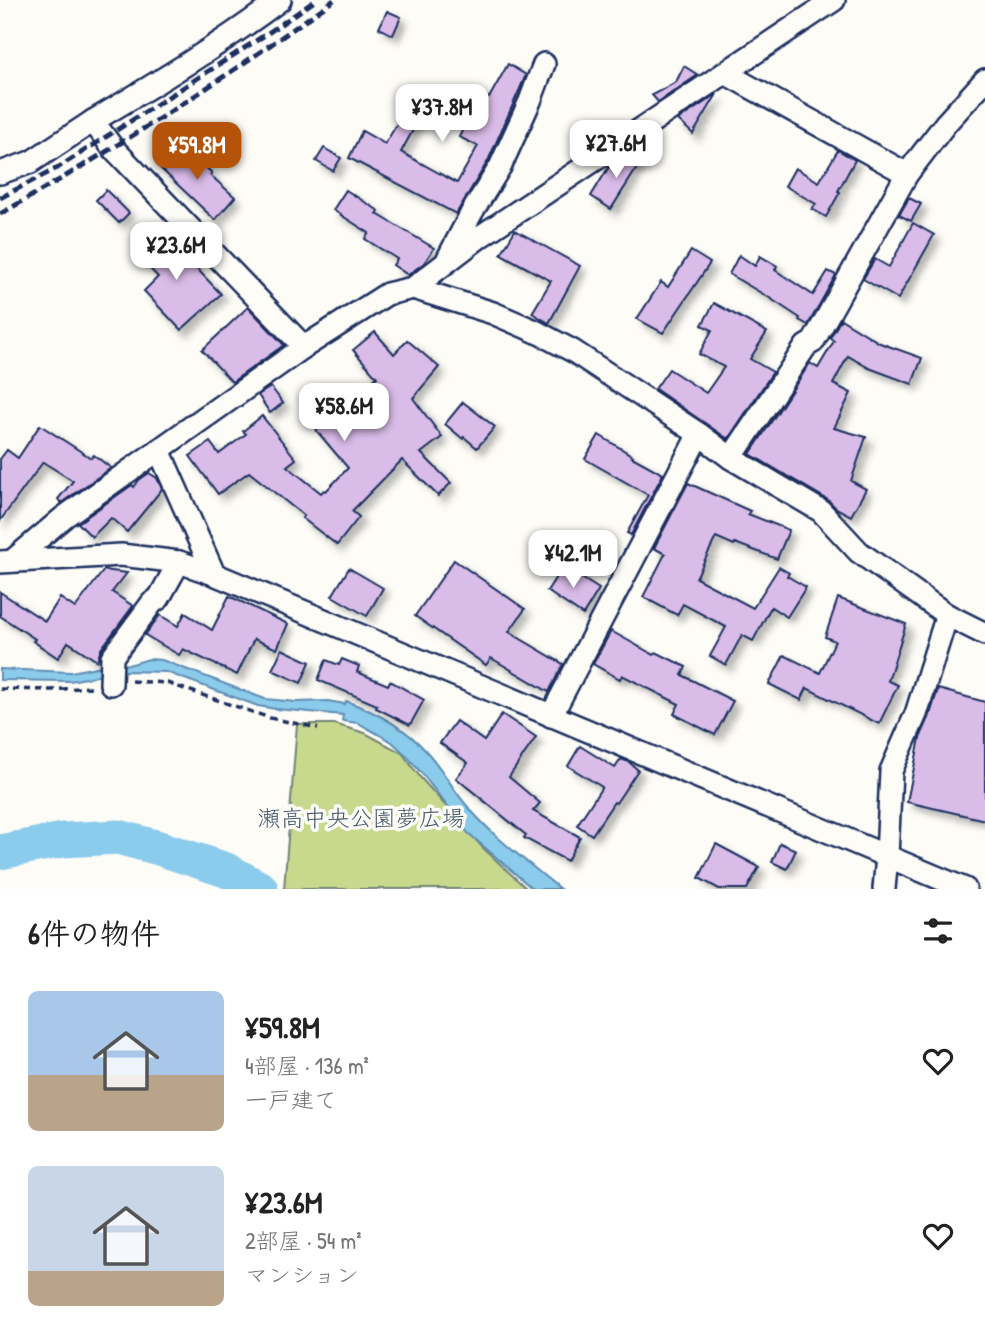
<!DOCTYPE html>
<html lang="ja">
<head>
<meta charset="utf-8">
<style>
	:root { --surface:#fff; --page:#f2f2f2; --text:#222; --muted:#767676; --accent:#b45309 }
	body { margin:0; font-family:"Patrick Hand","Klee One",sans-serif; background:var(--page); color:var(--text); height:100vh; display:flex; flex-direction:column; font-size:26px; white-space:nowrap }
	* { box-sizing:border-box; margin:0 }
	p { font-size:23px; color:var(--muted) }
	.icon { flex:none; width:38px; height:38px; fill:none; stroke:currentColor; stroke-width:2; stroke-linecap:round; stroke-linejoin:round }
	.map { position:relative; height:889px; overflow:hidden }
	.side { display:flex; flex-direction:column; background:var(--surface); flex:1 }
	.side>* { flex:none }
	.price { position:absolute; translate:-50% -60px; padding:0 16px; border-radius:14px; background:#fff; color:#222; font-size:23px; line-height:46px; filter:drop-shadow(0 2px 4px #0008) }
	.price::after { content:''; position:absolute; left:50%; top:42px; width:21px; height:16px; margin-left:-10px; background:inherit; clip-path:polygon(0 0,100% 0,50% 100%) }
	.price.selected { background:var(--accent); color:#fff }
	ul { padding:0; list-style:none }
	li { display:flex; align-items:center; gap:21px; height:175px; padding:0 28px }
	li span { display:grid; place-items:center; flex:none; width:196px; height:140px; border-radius:10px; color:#555 }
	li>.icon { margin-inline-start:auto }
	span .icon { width:84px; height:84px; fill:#fffc; stroke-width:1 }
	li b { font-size:30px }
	h2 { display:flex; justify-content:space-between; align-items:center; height:84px; padding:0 28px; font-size:30px }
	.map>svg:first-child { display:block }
	.green { fill:#c8d88c; stroke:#728475; stroke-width:2 }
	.water { fill:#8bcbec; stroke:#5e8db3; stroke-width:2 }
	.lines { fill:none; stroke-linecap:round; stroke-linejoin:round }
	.river { stroke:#8bcbec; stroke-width:35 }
	.building { fill:#dabce9; stroke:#1b2f5e; stroke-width:2; filter:url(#shadow) }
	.minor-casing { stroke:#1b2f5e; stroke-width:26 }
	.path { stroke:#1b2f5e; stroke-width:3.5; stroke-dasharray:7 5; stroke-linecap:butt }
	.minor { stroke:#fdfcf7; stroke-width:21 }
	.rail { stroke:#1b2f5e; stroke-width:5; stroke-dasharray:10 5; stroke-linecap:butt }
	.labels { text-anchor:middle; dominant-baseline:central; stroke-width:7; stroke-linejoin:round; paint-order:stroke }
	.park-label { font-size:23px; fill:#46596a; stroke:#fdfcf7 }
</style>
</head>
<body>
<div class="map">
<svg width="985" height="889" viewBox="0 0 985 889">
	<defs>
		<filter id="shadow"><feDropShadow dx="6" dy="6" stdDeviation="3.5" flood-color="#0004"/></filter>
	</defs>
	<rect width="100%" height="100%" fill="#fdfcf7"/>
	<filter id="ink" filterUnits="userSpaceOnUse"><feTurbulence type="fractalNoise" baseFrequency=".0143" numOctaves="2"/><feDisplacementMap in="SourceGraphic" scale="14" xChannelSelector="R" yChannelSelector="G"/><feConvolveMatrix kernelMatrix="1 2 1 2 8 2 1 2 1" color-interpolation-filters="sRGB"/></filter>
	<g filter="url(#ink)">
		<polygon class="green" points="297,724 334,724 365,733 402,753 420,777 483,848 527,889 284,889"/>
		<path class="water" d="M149,659l13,1 103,39 32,3 31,-1 17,3 1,-3c30,11 59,26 80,50 16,17 27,39 42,56 26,31 61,56 92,82h-27l-65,-56 -45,-58 -17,-20 -14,-13 -34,-19 -16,-2 1,-6 -67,-6 -18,-3 -92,-34 -42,-1 -54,10 -70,-1v-11l71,3 30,-6 31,-2z"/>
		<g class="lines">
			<polyline class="river" points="0,852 63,840 118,837 159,848 226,870 261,889"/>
		</g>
		<g class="building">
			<polygon points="387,11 401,17 393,35 379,28"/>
			<polygon points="508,64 526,75 488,161 456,214 349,158 362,131 385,144 418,89 444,104 433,124 420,117 401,152 457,183 478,146 459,137 480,94 489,98"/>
			<polygon points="684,66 698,75 658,102 652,95 676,82"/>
			<polygon points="717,94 693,134 678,120"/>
			<polygon points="180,144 212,173 210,175 235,197 215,220 159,167"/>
			<polygon points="324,148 341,158 333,171 316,161"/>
			<polygon points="838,150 855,160 838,191 840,192 826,217 812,209 816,204 785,186 795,168 819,182"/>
			<polygon points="630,152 642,160 611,209 591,196 610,165"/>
			<polygon points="106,190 129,213 119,223 96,200"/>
			<polygon points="346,190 379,211 377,214 434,248 424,263 408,275 393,265 397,259 365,239 369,233 333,210"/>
			<polygon points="909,198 921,204 911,221 899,215"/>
			<polygon points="913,223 934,235 898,299 863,279 875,259 889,267"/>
			<polygon points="515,230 580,266 549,323 532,313 551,281 501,254"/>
			<polygon points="158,232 181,257 183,254 221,294 181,330 144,291 158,277 135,253"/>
			<polygon points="691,251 710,263 663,333 637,319 661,282 668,287"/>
			<polygon points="739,255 755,266 760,256 777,266 775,270 813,295 828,271 836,275 808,325 799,320 800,318 768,297 729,274"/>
			<polygon points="714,303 767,332 750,359 773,372 728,439 655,389 669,369 706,393 724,367 699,354 712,330 702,325"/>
			<polygon points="248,307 284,345 232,382 202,350"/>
			<polygon points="841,319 880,343 922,358 912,384 869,368 848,356 833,384 851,393 834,428 866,437 851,481 866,489 851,516 836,508 828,500 750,454 810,363 818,368 834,341 830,338"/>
			<polygon points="375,332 394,354 407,340 439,367 413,398 442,437 421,453 451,483 438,496 402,460 352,511 359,517 337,545 302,518 304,516 249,472 218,494 190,456 210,442 219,454 246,434 243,431 262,416 296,459 287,466 321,493 324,490 326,491 348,468 316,430 318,428 312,422 339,401 342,404 377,377 353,350"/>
			<polygon points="271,387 283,403 270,413 258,395"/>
			<polygon points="463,402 495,427 477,448 464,437 463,439 445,424"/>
			<polygon points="40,425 91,458 94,455 111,468 61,503 58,499 73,481 43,462 0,521 0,459 7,450 18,458"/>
			<polygon points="599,435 633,456 632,457 663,474 631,535 627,533 648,495 585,459"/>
			<polygon points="149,473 157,478 162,489 127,532 111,518 92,537 78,523 132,485 134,487 139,480"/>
			<polygon points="688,483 750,511 748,514 789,530 777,559 735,543 734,545 716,537 696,578 753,608 779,567 789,573 787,576 806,587 787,617 771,607 753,641 742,635 726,665 710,656 726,627 683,604 677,615 643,597 665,554 654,548"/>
			<polygon points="454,560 525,609 509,632 563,664 549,692 491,658 486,665 415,616"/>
			<polygon points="563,566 599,589 583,615 547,591"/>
			<polygon points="349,568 383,588 367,616 332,596"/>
			<polygon points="104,570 127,573 112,592 133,606 101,649 97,661 68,642 58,658 33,641 35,639 0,616 0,592 45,621 60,598 75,608"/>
			<polygon points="229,596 288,624 277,649 254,639 237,675 183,649 179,655 145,635 160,615 178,626 185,613 212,630"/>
			<polygon points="838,598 906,624 888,681 898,685 879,724 807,688 801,700 769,684 784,655 820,673 835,641 825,637"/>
			<polygon points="611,631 654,655 656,652 686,667 682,675 733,701 715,735 674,714 679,704 622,675 620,679 593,664"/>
			<polygon points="282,649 310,662 301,683 272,670"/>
			<polygon points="342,659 359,666 357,672 388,685 390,681 424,700 410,725 376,708 377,705 318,680 326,660 339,665"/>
			<polygon points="938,689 985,702 985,820 907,802 920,738 929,718"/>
			<polygon points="502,714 536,737 509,777 540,803 533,811 580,837 567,861 524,838 526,835 456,778 468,763 440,743 456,721 484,741"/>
			<polygon points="580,746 615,768 621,759 629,762 638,770 616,803 614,802 592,835 577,825 602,787 568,766"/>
			<polygon points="780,843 796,850 787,869 772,862"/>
			<polygon points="716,844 759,867 747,889 719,889 699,878"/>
		</g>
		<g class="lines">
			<defs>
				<g id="minor">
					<polyline points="725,73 907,174"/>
					<path d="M93,121c64,-38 127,-76 187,-121"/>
					<polyline points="0,173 31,162 93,121 112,147 304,347"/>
					<polyline points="448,258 472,212 500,167 530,101 544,64"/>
					<polyline points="413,288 493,313 537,332 573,351 699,434 731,458 821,511 859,552 947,615 985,634"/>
					<polyline points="159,450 214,574"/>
					<polyline points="731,458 806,346 813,342 907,174 946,123 985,80"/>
					<polyline points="12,561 64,517 304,347 387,294 413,288 481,236 834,0"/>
					<polyline points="0,562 121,555 179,562 214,574 965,889"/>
					<polyline points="111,684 112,657 152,603 159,598 179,562"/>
					<polyline points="551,716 699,434"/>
					<polyline points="884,889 887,856 891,771 916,714 947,615"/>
				</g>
			</defs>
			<use href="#minor" class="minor-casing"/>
			<g class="path">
				<polyline points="131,681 167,683 270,718 318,728"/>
				<polyline points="0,689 51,690 92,687"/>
			</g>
			<use href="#minor" class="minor"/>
			<g class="rail">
				<polyline points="0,198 59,167 268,33 316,0"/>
				<path d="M0,214c116,-65 227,-137 334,-214"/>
			</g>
		</g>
	</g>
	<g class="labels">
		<g class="park-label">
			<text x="361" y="817">瀬高中央公園夢広場</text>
		</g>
	</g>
</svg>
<b class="price" style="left:442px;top:144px">¥37.8M</b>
<b class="price" style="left:616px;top:180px">¥27.6M</b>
<b class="price selected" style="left:197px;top:182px">¥59.8M</b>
<b class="price" style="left:176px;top:282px">¥23.6M</b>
<b class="price" style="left:344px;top:443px">¥58.6M</b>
<b class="price" style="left:573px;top:590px">¥42.1M</b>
</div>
<section class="side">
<h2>6件の物件<svg class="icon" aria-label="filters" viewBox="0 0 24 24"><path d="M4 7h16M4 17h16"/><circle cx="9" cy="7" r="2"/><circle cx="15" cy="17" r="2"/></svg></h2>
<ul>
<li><span style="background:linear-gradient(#a9c7e8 60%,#b9a48a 0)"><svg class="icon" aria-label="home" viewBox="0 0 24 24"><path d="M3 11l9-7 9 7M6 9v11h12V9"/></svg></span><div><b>¥59.8M</b><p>4部屋 · 136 m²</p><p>一戸建て</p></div><svg class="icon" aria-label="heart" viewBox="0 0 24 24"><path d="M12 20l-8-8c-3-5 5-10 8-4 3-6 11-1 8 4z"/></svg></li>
<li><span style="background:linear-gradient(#c9d6e8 75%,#b9a48a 0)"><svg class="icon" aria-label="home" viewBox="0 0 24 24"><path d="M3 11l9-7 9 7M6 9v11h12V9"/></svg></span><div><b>¥23.6M</b><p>2部屋 · 54 m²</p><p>マンション</p></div><svg class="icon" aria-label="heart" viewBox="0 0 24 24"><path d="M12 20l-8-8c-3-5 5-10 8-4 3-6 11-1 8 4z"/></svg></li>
</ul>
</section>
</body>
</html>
